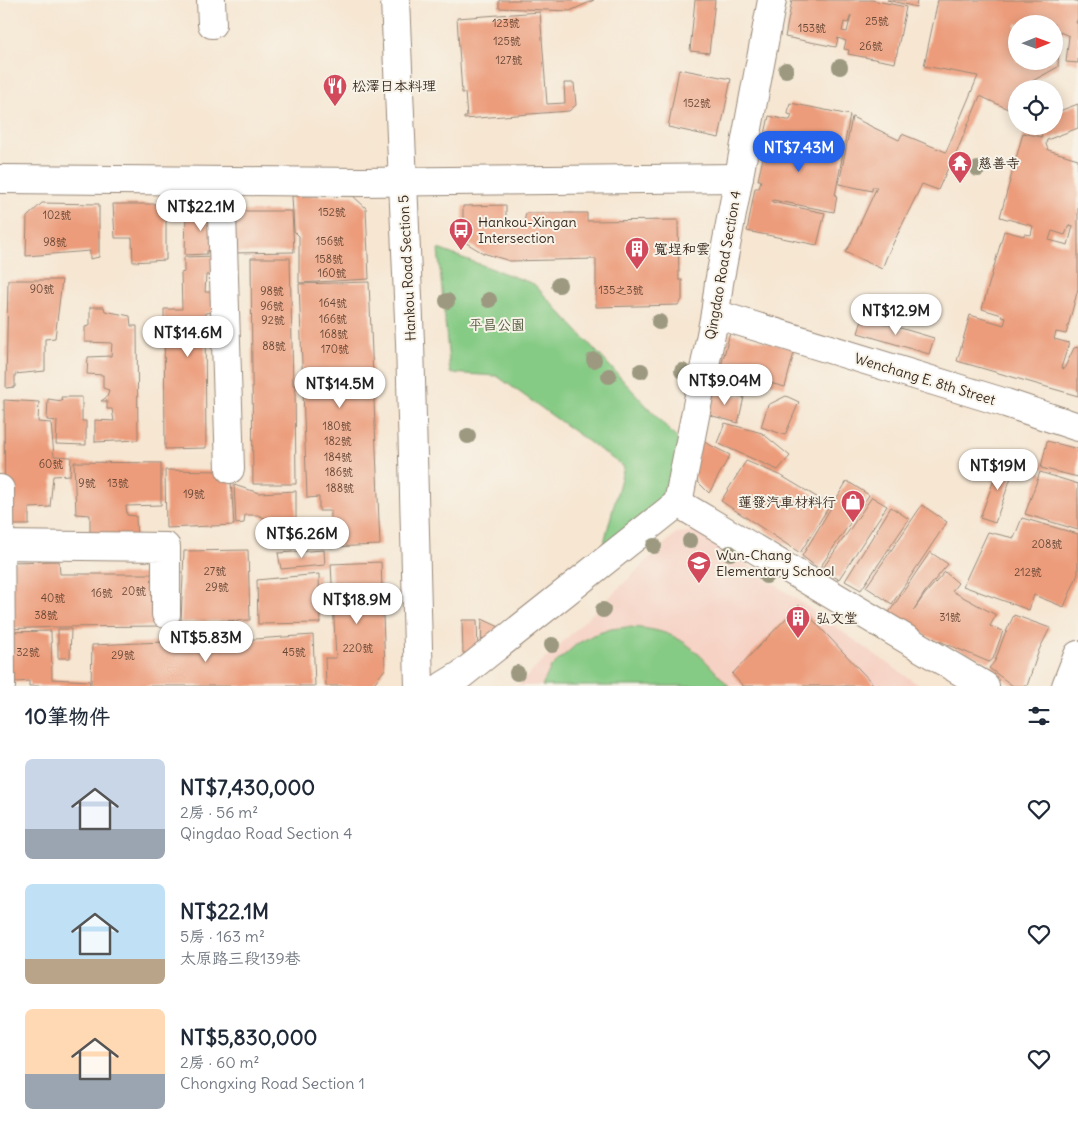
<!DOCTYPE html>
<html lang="zh-TW">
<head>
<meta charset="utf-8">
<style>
	:root { --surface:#fff; --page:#f2f2f3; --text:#1f2937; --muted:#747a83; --accent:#2563eb }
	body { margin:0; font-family:Delius,"LXGW WenKai TC",sans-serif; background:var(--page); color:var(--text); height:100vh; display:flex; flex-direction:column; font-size:19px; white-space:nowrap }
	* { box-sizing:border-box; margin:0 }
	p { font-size:16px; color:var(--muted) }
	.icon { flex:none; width:28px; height:28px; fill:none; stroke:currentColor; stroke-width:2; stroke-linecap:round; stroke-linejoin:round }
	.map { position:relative; height:686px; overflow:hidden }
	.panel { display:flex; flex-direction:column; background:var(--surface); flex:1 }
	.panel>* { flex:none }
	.needle { width:32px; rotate:89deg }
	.controls { position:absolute; left:1008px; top:15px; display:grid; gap:10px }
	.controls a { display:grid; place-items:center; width:55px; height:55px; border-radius:50%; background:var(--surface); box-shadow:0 2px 12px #0003; font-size:25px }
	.price { position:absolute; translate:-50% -42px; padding:0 11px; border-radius:18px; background:#fff; color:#222; font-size:16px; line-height:32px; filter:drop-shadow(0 1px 2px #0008) }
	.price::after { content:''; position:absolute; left:50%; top:30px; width:15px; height:11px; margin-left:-8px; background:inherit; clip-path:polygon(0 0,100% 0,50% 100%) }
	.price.on { background:var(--accent); color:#fff }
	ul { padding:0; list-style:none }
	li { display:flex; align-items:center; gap:15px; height:125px; padding:0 25px }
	li span { display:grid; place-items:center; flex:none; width:140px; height:100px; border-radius:8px; color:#555 }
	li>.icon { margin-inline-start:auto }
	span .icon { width:60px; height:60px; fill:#fffc; stroke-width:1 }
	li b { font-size:21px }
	h2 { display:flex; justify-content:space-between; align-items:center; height:60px; padding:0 25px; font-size:21px }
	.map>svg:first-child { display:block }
	.built { fill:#f6d2c4 }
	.green { fill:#86cb85; stroke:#607a52 }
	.building { fill:#ec9c7a; fill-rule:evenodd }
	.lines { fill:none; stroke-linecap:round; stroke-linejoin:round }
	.minor-casing { stroke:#988878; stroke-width:30 }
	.minor { stroke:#fff; stroke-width:28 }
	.tree { fill:#9c9980 }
	.labels { text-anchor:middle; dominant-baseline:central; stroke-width:4; stroke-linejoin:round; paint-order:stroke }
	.number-label { font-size:11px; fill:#674635 }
	.poi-label { font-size:14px; fill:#3b2a1e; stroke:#f7f3e8; text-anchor:start }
	.street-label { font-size:14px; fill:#3b2a1e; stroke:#f7f3e8 }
	.park-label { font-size:14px; fill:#525a3d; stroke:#f7f3e8 }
</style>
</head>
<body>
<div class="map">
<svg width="1078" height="686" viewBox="0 0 1078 686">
	<rect width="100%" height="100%" fill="#f7f3e8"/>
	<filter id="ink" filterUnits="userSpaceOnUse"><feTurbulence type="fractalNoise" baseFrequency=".02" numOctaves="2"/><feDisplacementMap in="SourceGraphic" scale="10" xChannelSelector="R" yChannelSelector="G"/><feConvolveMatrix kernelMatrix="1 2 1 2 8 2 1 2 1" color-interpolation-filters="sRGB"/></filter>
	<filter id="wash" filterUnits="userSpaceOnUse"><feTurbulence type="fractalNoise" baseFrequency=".0096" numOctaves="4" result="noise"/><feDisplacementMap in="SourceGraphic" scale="20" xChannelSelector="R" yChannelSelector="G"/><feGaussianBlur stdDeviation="1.12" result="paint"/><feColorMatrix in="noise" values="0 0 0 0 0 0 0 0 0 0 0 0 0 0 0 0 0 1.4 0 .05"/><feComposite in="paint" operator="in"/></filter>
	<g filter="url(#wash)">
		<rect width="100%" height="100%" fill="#f6e6d2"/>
		<polygon class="built" points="699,531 920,686 517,686 676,533"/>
		<g class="green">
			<polygon points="438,249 534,284 681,443 671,494 601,554 624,467 497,376 450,373"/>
			<path d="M627,627c55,2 67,22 102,59h-187l9,-19 26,-23 16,-9 18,-6z"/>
		</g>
		<g id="blocks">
			<g class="building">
				<polygon points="499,0 594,0 570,11 499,8"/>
				<polygon points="695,0 715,0 709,53 690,51"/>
				<path d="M792,0h80l34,7 -11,56 -47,-9 1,-4 -5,-1 2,-8 -8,-3 -2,9 -51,-10zM851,15l-4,17 -5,-1 2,-9 4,1z"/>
				<polygon points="887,0 917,0 916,7"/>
				<path d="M938,0h135l5,2v16l-2,5h2v40l-12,-1 3,-26 -9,-4 -2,35 -31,17 -4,5h-7v9l-8,11 -28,-13 -25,60 -1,-1 -16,35 -16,-6 -35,72 -5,13 -37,-17 5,-7 27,-58h-5v4l-33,-7 13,-67 47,23 3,-6 44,18 32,-76 -54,-10zM1016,24h38v37h-38z"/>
				<polygon points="540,12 547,104 565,103 564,83 574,83 576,105 569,111 464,119 464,117 467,117 465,93 462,93 457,18"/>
				<polygon points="679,69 731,79 719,138 668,127"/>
				<polygon points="790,103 850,115 835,196 837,196 834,212 773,200 772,202 825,213 817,245 747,231 755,188 759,188 761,180 758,180 765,149 762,148 769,116 787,120 790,120 792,115 788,114"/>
				<path d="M1078,104v24l-31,12 -1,4 2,6 30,9v130l-12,45 -10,-2 -2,7 15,4 -8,25 3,1 10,-21 4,-1v49l-121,-35 13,-46 34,10 2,-7 -5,-1 1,-2 -20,-6 22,-78 20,5v-2l7,1 2,-9 -33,-9 23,-84 19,4 -4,-11h16v-13zM1069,225l4,1 -5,19 -19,-5 3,-9 13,4z"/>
				<polygon points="292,196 353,196 366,208 369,279 299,283 299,236 294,231"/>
				<polygon points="42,203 99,204 99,257 90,259 90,251 26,256 27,217"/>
				<polygon points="113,204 166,204 166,260 133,262 132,238 115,238"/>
				<polygon points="506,205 506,222 524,222 526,213 587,213 587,221 678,220 679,280 682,280 682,300 678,305 596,307 596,259 510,261 483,253 463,241 463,206"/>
				<polygon points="214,209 218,251 207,251 207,254 185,255 186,210"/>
				<polygon points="234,211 292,211 294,252 234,253"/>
				<polygon points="215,256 214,275 206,275 205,292 214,292 214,312 205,313 206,448 165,449 164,309 182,309 181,273 184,272 184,257"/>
				<polygon points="251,258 290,258 293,385 295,385 296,484 253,484"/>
				<polygon points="8,280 62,280 55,338 45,339 45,371 15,374 15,387 6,388"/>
				<polygon points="369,282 380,545 330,547 331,511 319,511 319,497 307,498 299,284"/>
				<polygon points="90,307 104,307 105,311 130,316 131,326 137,326 138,440 95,442 95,420 114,421 112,409 107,409 107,401 101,401 107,397 109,390 103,388 103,375 87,374 88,357 111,356 112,343 85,342 85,327 90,326"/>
				<polygon points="863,317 934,338 929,354 858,333"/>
				<polygon points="730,333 795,349 785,387 720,370"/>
				<polygon points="712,390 744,397 738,423 706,414"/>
				<polygon points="786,396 799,402 785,435 761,427 768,405"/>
				<polygon points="61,397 82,397 82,421 86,421 86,445 56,444 57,421 47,420 48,399 62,401"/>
				<polygon points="4,400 39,402 38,422 51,423 54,456 71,457 70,475 53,476 50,507 29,508 29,525 5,525"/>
				<polygon points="725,423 762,433 790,456 778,470 717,443"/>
				<polygon points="700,440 730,455 709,493 698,482 694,474"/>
				<polygon points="1047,441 1078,449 1078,477 1041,468"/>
				<polygon points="1002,458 1016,463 995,523 980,518"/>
				<polygon points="746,461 780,475 830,505 800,553 721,501"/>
				<polygon points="74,462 161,463 161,505 126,506 127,515 136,516 137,546 90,544 90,515 76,514"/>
				<polygon points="165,470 219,471 231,481 234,525 166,528"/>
				<polygon points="1040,472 1078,484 1078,530 1025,514"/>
				<polygon points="847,481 869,495 819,569 802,556"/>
				<polygon points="234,485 259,493 296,491 296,533 275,534 275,523 258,515 245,515 244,523 236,524"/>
				<polygon points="872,497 887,506 839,579 821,571"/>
				<polygon points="922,505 947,522 892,604 866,587"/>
				<polygon points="891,507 909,519 861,590 845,581"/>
				<polygon points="1022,518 1078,534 1078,574 1064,607 1034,595 1029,610 963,586 988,532 1014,538"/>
				<polygon points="248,550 250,620 181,622 184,551"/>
				<polygon points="324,550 325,565 281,569 278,553"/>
				<polygon points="930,552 948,564 925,592 913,611 925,594 945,572 958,583 952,591 996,615 990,626 1003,631 993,659 989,662 923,634 888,614"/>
				<polygon points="59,561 60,574 161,574 161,626 58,627 5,629 8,562"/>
				<polygon points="381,562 385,669 372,686 326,686 325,658 336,658 331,564"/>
				<polygon points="319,574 320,623 258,624 257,580"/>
				<polygon points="799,605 875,686 743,686 732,674"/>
				<polygon points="1014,615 1050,628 1039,650 1027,686 1013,686 989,668 995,661 1004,636"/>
				<polygon points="482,619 508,631 481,649"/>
				<polygon points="462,620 477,620 478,653 463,653"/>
				<polygon points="58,629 71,629 70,658 58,658"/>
				<polygon points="51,631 52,679 90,681 89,686 29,686 29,681 5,683 5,632"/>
				<polygon points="313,635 315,686 91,686 92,645 210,640 226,641"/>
			</g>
		</g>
	</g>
	<g filter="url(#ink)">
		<use href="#blocks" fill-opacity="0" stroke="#988878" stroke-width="1"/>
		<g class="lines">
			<defs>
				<g id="minor">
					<polyline points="211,0 212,24"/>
					<polyline points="395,0 410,342 419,686"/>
					<polyline points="0,179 361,182 739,178"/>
					<polyline points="221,182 230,469"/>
					<polyline points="715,314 1006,403 1078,427"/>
					<polyline points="0,489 1,686"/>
					<polyline points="678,503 985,686"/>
					<polyline points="0,545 166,547 166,614"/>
					<polyline points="443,686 461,675 678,503 715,314 719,283 772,0"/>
					<polyline points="1066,686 1078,655"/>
				</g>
			</defs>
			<use href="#minor" class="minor-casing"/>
			<use href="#minor" class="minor"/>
		</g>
		<g class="tree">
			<circle cx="840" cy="67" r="8"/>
			<circle cx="786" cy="70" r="8"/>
			<circle cx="978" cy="169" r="8"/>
			<circle cx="559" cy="285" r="8"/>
			<circle cx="489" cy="300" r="8"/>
			<circle cx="447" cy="301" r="8"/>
			<circle cx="659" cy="322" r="8"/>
			<circle cx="594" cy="360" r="8"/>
			<circle cx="641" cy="371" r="8"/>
			<circle cx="682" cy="371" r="8"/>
			<circle cx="609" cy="376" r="8"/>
			<circle cx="468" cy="436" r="8"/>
			<circle cx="690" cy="541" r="8"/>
			<circle cx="654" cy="546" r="8"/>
			<circle cx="730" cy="553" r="8"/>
			<circle cx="766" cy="576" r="8"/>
			<circle cx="603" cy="610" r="8"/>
			<circle cx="552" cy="645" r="8"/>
			<circle cx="517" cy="673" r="8"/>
		</g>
	</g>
	<defs>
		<symbol id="restaurant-pin" viewBox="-11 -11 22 30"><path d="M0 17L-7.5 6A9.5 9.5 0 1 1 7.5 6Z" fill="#d1495b" stroke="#f7f3e8"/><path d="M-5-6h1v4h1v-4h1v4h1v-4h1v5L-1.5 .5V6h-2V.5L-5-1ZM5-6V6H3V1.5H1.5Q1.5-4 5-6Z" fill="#fff"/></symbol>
		<symbol id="temple-pin" viewBox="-11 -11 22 30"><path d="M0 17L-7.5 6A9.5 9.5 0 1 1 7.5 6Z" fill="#d1495b" stroke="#f7f3e8"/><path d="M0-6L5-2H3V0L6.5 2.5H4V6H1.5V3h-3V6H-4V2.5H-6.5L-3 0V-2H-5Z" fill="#fff"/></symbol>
		<symbol id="bus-pin" viewBox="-11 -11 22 30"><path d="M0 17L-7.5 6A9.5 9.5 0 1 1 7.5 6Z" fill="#d1495b" stroke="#f7f3e8"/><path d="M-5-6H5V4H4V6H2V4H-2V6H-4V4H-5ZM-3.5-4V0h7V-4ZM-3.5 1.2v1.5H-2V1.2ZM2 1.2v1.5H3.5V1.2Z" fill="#fff"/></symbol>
		<symbol id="building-pin" viewBox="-11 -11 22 30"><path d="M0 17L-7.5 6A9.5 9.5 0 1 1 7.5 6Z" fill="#d1495b" stroke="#f7f3e8"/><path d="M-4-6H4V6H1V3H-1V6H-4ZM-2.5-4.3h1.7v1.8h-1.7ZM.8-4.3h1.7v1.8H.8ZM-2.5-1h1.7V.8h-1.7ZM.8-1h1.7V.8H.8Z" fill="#fff"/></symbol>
		<symbol id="shop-pin" viewBox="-11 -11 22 30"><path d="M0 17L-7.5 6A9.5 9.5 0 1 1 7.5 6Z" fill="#d1495b" stroke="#f7f3e8"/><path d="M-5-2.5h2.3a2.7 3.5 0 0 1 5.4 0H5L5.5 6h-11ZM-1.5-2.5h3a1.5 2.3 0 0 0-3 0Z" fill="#fff"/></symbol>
		<symbol id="school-pin" viewBox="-11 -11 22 30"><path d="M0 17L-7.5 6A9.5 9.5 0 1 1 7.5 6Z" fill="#d1495b" stroke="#f7f3e8"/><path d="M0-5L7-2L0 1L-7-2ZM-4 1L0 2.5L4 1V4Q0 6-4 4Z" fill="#fff"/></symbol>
	</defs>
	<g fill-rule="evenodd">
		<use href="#restaurant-pin" x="321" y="72" width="28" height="38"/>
		<use href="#temple-pin" x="946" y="149" width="28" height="38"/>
		<use href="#bus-pin" x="447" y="216" width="28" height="38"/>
		<use href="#building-pin" x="623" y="235" width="28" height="38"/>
		<use href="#shop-pin" x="839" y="488" width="28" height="38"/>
		<use href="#school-pin" x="685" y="549" width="28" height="38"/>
		<use href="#building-pin" x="784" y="604" width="28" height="38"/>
	</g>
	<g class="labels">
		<g class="number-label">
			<text x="877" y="21">25號</text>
			<text x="506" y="23">123號</text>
			<text x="812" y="28">153號</text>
			<text x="507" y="41">125號</text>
			<text x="871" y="46">26號</text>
			<text x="509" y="60">127號</text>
			<text x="697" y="103">152號</text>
			<text x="332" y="212">152號</text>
			<text x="57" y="215">102號</text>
			<text x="330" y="241">156號</text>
			<text x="55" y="242">98號</text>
			<text x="329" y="259">158號</text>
			<text x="332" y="273">160號</text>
			<text x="42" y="289">90號</text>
			<text x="621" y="290">135之3號</text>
			<text x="272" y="291">98號</text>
			<text x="333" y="303">164號</text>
			<text x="272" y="306">96號</text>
			<text x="333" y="319">166號</text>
			<text x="273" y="320">92號</text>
			<text x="334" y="334">168號</text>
			<text x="274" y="346">88號</text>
			<text x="335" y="349">170號</text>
			<text x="337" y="426">180號</text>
			<text x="338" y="441">182號</text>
			<text x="338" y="457">184號</text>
			<text x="51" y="464">60號</text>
			<text x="339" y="472">186號</text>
			<text x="87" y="483">9號</text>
			<text x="118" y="483">13號</text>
			<text x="340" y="488">188號</text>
			<text x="194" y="494">19號</text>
			<text x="1047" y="544">208號</text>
			<text x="215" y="571">27號</text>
			<text x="1028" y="572">212號</text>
			<text x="217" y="587">29號</text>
			<text x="134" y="591">20號</text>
			<text x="102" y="593">16號</text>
			<text x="53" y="598">40號</text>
			<text x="46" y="615">38號</text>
			<text x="950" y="617">31號</text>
			<text x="358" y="648">220號</text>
			<text x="28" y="652">32號</text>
			<text x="294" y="652">45號</text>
			<text x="123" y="655">29號</text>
		</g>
		<g class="poi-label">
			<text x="352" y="86">松澤日本料理</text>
			<text x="978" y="163">慈善寺</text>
			<text x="478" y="222">Hankou-Xingan<tspan x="478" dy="16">Intersection</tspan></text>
			<text x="654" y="249">寬埕和雲</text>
			<text x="836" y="502" text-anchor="end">蓮發汽車材料行</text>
			<text x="716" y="555">Wun-Chang<tspan x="716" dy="16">Elementary School</tspan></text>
			<text x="816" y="618">弘文堂</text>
		</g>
		<g class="street-label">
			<text transform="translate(723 265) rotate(-80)">Qingdao Road Section 4</text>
			<text transform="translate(407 268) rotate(-93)">Hankou Road Section 5</text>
			<text transform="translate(925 379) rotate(17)">Wenchang E. 8th Street</text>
		</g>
		<g class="park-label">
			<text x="497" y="325">平昌公園</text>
		</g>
	</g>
</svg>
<div class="controls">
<a><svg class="needle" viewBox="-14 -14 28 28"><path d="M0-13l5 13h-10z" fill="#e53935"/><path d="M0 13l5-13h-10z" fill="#747a83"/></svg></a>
<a><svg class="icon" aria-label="locate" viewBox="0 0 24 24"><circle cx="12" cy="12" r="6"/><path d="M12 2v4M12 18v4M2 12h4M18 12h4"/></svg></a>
</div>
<b class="price on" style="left:799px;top:173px">NT$7.43M</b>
<b class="price" style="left:201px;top:232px">NT$22.1M</b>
<b class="price" style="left:896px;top:336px">NT$12.9M</b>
<b class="price" style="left:188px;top:358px">NT$14.6M</b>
<b class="price" style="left:725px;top:406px">NT$9.04M</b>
<b class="price" style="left:340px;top:409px">NT$14.5M</b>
<b class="price" style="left:998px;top:491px">NT$19M</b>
<b class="price" style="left:302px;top:559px">NT$6.26M</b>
<b class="price" style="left:357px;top:625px">NT$18.9M</b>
<b class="price" style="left:206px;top:663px">NT$5.83M</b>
</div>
<section class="panel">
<h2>10筆物件<svg class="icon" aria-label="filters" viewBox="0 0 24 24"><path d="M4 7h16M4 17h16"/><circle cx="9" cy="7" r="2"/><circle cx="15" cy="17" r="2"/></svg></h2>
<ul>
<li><span style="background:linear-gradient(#c9d6e8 70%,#9aa5b1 0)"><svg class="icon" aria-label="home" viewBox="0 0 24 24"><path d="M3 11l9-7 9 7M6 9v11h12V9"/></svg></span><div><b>NT$7,430,000</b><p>2房 · 56 m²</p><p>Qingdao Road Section 4</p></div><svg class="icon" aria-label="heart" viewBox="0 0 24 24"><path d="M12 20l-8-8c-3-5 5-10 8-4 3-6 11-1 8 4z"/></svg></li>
<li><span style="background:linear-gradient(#bfe0f5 75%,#b9a48a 0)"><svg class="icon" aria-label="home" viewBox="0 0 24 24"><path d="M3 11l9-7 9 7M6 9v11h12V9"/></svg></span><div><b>NT$22.1M</b><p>5房 · 163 m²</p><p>太原路三段139巷</p></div><svg class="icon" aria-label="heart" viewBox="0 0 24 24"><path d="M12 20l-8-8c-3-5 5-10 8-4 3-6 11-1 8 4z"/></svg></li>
<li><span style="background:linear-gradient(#ffd9b3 65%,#9aa5b1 0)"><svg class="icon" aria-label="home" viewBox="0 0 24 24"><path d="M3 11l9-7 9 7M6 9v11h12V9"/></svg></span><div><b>NT$5,830,000</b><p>2房 · 60 m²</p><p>Chongxing Road Section 1</p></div><svg class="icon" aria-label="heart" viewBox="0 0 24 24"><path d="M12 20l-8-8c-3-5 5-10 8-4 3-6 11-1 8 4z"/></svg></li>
</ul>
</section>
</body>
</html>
